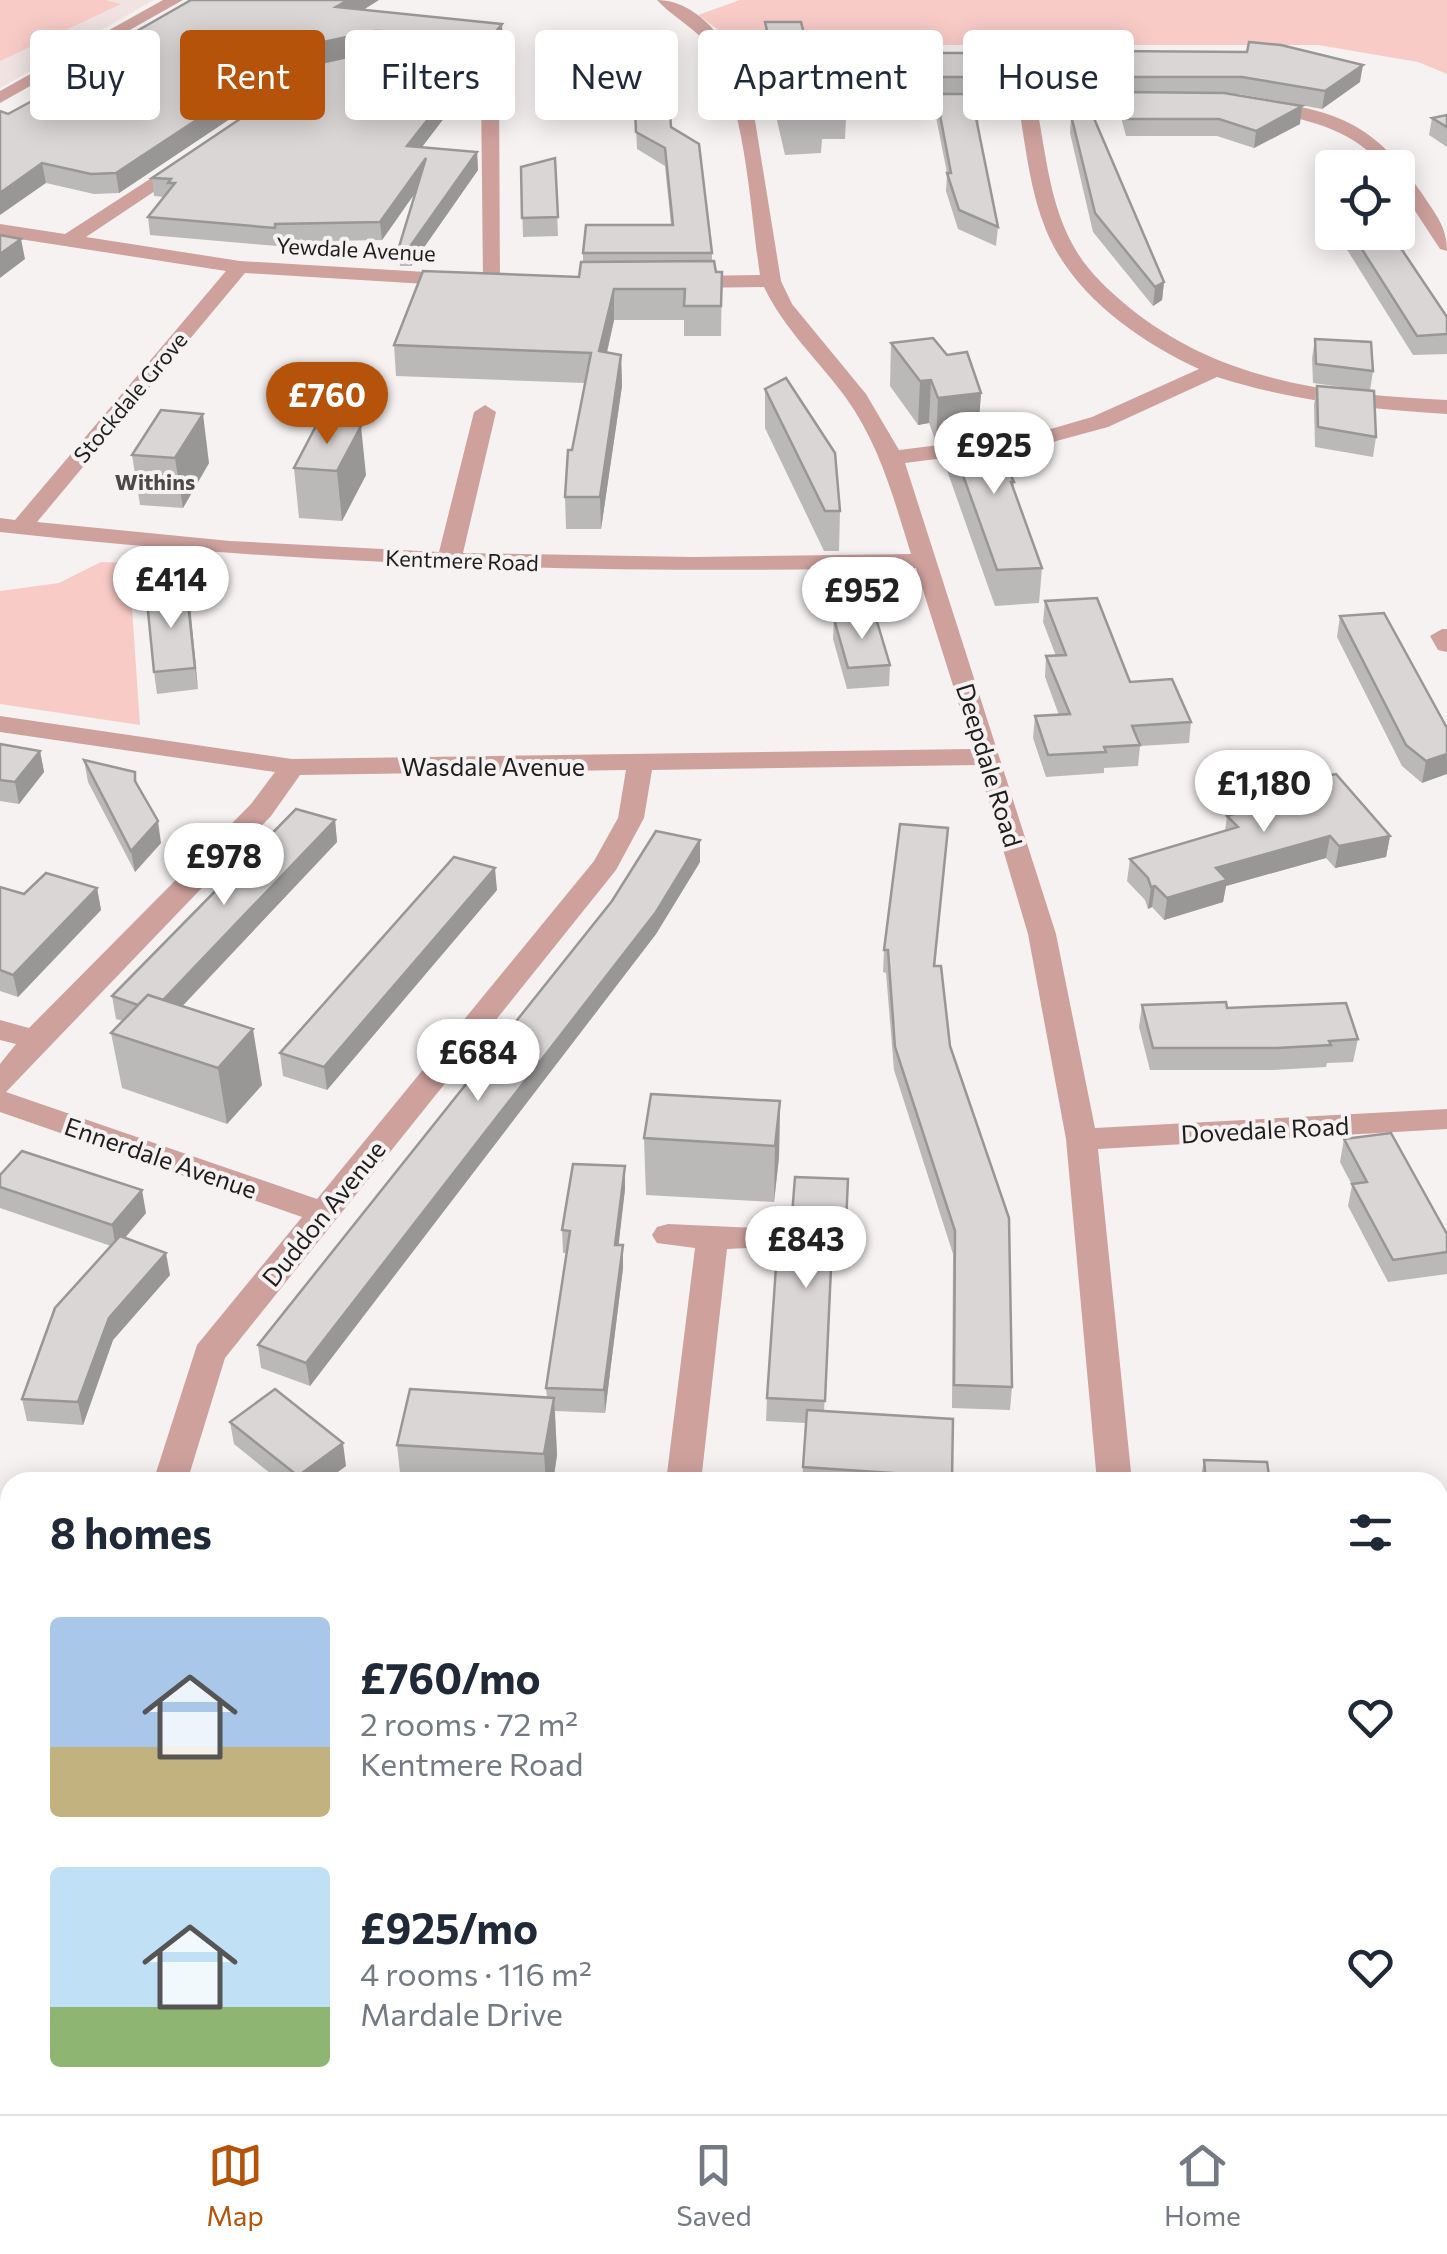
<!DOCTYPE html>
<html lang="en">
<head>
<meta charset="utf-8">
<style>
	:root { --surface:#fff; --page:#f2f2f3; --text:#1f2937; --muted:#747a83; --line:#e0e1e3; --accent:#b45309 }
	body { margin:0; font-family:Commissioner,sans-serif; background:var(--page); color:var(--text); height:100vh; display:flex; flex-direction:column; font-size:38px; white-space:nowrap }
	* { box-sizing:border-box; margin:0 }
	p { font-size:32px; color:var(--muted) }
	.icon { flex:none; width:55px; height:55px; fill:none; stroke:currentColor; stroke-width:2; stroke-linecap:round; stroke-linejoin:round }
	.map { position:relative; flex:1; overflow:hidden }
	.panel { position:absolute; left:0px; top:1472px; width:1448px; height:642px; display:flex; flex-direction:column; background:var(--surface); border-radius:30px 30px 0 0; box-shadow:0 5px 25px #0003 }
	.panel>* { flex:none }
	.banner { position:absolute; left:30px; top:30px; width:1388px; height:90px; display:flex; gap:20px }
	.buttons { position:absolute; left:1315px; top:150px; display:grid; gap:20px }
	.buttons a { display:grid; place-items:center; width:100px; height:100px; border-radius:10px; background:var(--surface); box-shadow:0 5px 25px #0003; font-size:50px }
	.price { position:absolute; translate:-50% -85px; padding:0 22px; border-radius:35px; background:#fff; color:#222; font-size:32px; line-height:65px; filter:drop-shadow(0 2px 5px #0008) }
	.price::after { content:''; position:absolute; left:50%; top:60px; width:30px; height:22px; margin-left:-15px; background:inherit; clip-path:polygon(0 0,100% 0,50% 100%) }
	.price.on { background:var(--accent); color:#fff }
	ul { padding:0; list-style:none }
	li { display:flex; align-items:center; gap:30px; height:250px; padding:0 50px }
	li span { display:grid; place-items:center; flex:none; width:280px; height:200px; border-radius:10px; color:#555 }
	li>.icon { margin-inline-start:auto }
	span .icon { width:120px; height:120px; fill:#fffc; stroke-width:1 }
	li b { font-size:42px }
	h2 { display:flex; justify-content:space-between; align-items:center; height:120px; padding:0 50px; font-size:42px }
	.tag { padding:0 35px; border-radius:10px; background:var(--surface); box-shadow:0 5px 25px #0003; font-size:35px; line-height:90px }
	.tag.on { background:var(--accent); color:#fff }
	.tab-bar { display:flex; justify-content:space-around; align-items:center; height:140px; border-top:2px solid var(--line); background:var(--surface); font-size:28px; color:var(--muted) }
	.tab-bar a { display:grid; justify-items:center; gap:5px }
	.tab-bar .on { color:var(--accent) }
	.map>svg:first-child { display:block }
	.built { fill:#f0e3e2 }
	.green { fill:#f8cbc7 }
	.lines { fill:none; stroke-linecap:round; stroke-linejoin:round }
	.street { fill:#cea19d; fill-rule:evenodd }
	.secondary { fill:#b97873; fill-rule:evenodd }
	.wall { fill:#bbb8b8 }
	.shaded-wall { fill:#999696 }
	.building { fill:#dad6d6; stroke:#999696; stroke-width:2.5 }
	.labels { text-anchor:middle; dominant-baseline:central; stroke-width:8; stroke-linejoin:round; paint-order:stroke }
	.far-street-label { font-size:22px; fill:#1f1e1e; stroke:#f6f2f2 }
	.far-neighbourhood-label { font-size:22px; font-weight:bold; fill:#4b4848; stroke:#f6f2f2 }
	.street-label { font-size:25px; fill:#1f1e1e; stroke:#f6f2f2 }
</style>
</head>
<body>
<div class="map">
<svg width="1447" height="2114" viewBox="0 0 1447 2114">
	<rect width="100%" height="100%" fill="#f6f2f2"/>
	<polygon class="built" points="0,0 154,0 0,88"/>
	<g class="green">
		<polygon points="0,0 105,0 121,4 0,61"/>
		<polygon points="740,0 1447,0 1447,74 1418,62 1318,45 948,45 747,51 698,15"/>
		<polygon points="101,562 129,563 140,725 0,704 0,591 59,583"/>
	</g>
	<g class="lines">
		<g class="street">
			<polygon points="163,0 183,0 0,103 0,91"/>
			<path d="M657,0c47,0 82,57 93,98h416l3,4 -9,5 -123,1c9,47 13,97 37,139 12,22 32,41 51,57 93,78 205,90 322,96v14c-79,-5 -155,-13 -230,-37l-109,50 -70,19 -133,17 151,471 39,194 352,-19v20l-349,20 34,333h-35l-31,-343 -38,-205 -50,-169 -326,5 -8,48 -28,52 -391,488 -38,124h-34l44,-137 105,-128 -302,-105v-48l16,-20 -16,-4v-20l29,8 222,-224 24,-32 -275,-40v-16l292,43 681,-10 -57,-181c-307,6 -611,-2 -916,-36v-14l15,2 211,-249 -226,-35v-12l65,10 119,-77 9,6 -2,4 -105,70 154,24 219,13 10,6 -10,6 -214,-13 -208,249 193,19 209,11 35,-140 11,-7 11,7 -33,141 230,4 218,-3c-17,-54 -31,-109 -65,-156 -27,-37 -62,-69 -82,-111l-79,1 -10,-6 10,-6 75,-1c-10,-65 -14,-175 -51,-228 -13,-19 -37,-30 -52,-47zM753,108h266c7,41 11,83 27,122 26,64 92,111 153,139l-107,48 -55,16 -138,17 -33,-56 -74,-90 -11,-23zM626,770l-8,48 -24,43 -277,338 -311,-107 265,-276 29,-41z"/>
			<polygon points="431,55 462,61 499,84 500,286 493,288 483,282 481,86 451,69 425,64 425,56"/>
			<path d="M1261,100c81,12 115,26 162,95 13,20 24,32 24,56l-7,-2 -42,-64v-17h-13c-35,-42 -81,-48 -130,-59l-3,-4z"/>
			<polygon points="1442,629 1447,629 1447,652 1438,650 1430,636"/>
			<polygon points="668,1224 756,1228 767,1231 772,1239 767,1247 727,1249 701,1482 666,1482 695,1248 657,1243 652,1235 657,1227"/>
			<polygon points="0,1545 10,1546 10,1574 0,1573"/>
		</g>
		<g class="secondary">
			<polygon points="1447,2013 1447,2053 1438,2054 1438,2015"/>
			<polygon points="1140,2105 1184,2105 1183,2114 1139,2114"/>
		</g>
	</g>
	<g class="wall">
		<polygon points="363,10 503,43 482,69 463,57 431,51 375,50 312,64 119,193 94,194 46,183 8,114 124,51 123,39"/>
		<polygon points="765,22 804,34 831,56 831,73 847,100 845,139 822,139 821,153 785,155 775,112 775,94 772,94 765,60"/>
		<polygon points="1110,51 1360,82 1322,109 1239,94 1231,94 1300,124 1254,148 1217,136 1126,136 1119,110 1120,94 1115,94 1108,68"/>
		<polygon points="927,53 972,77 971,94 979,113 978,128 998,227 996,246 958,229 946,191 947,173 935,112 936,94 931,94 926,70"/>
		<polygon points="469,67 470,84 422,147 477,152 478,170 411,266 400,266 399,247 415,193 382,240 277,242 277,246 150,235 148,217 164,197 154,196 152,178"/>
		<polygon points="635,102 671,127 712,253 712,261 716,272 722,272 721,336 684,336 684,320 614,320 607,353 621,355 622,386 601,529 566,529 565,497 585,383 396,376 394,345 579,277 583,262 583,253 671,225 665,166 637,149"/>
		<polygon points="1071,115 1164,282 1162,300 1153,306 1093,232 1070,133"/>
		<polygon points="1447,115 1447,147 1429,135 1432,118"/>
		<polygon points="555,158 558,236 523,237 521,167"/>
		<polygon points="1336,232 1390,232 1447,317 1447,354 1413,355"/>
		<polygon points="1315,339 1373,371 1370,391 1313,383 1312,358"/>
		<polygon points="891,343 947,355 981,393 978,424 1014,482 1013,489 1042,568 1039,603 995,606 944,462 945,441 936,442 929,423 918,425 890,386"/>
		<polygon points="1317,386 1376,437 1373,457 1315,447 1314,405"/>
		<polygon points="765,389 840,511 839,551 824,551 765,428"/>
		<polygon points="161,410 209,463 183,508 140,505 132,455"/>
		<polygon points="318,422 366,475 342,521 299,518 294,468"/>
		<polygon points="186,584 198,689 157,694 154,672"/>
		<polygon points="1045,601 1130,682 1191,722 1189,743 1140,746 1138,766 1104,768 1104,773 1046,777 1033,738 1035,716 1059,715 1045,677 1046,656 1056,656 1043,622"/>
		<polygon points="1340,616 1447,728 1422,783 1402,766 1337,637"/>
		<polygon points="834,619 890,665 889,686 847,689 833,639"/>
		<polygon points="0,744 40,751 44,772 19,804 0,801"/>
		<polygon points="84,760 135,772 137,785 161,843 135,872 88,782"/>
		<polygon points="1286,784 1390,836 1386,857 1335,868 1326,858 1226,886 1223,902 1164,920 1152,907 1148,909 1145,900 1127,881 1130,859 1225,831 1227,816 1284,799"/>
		<polygon points="335,820 337,842 182,1006 262,1085 227,1124 122,1088 111,1033 123,1021 116,1019 112,996"/>
		<polygon points="948,828 935,966 1012,1387 1010,1410 952,1408 953,1254 894,1070 886,973 883,972 884,950"/>
		<polygon points="700,862 656,934 310,1386 261,1368 258,1345"/>
		<polygon points="0,887 24,894 97,888 101,910 18,997 0,991"/>
		<polygon points="497,890 327,1090 283,1076 280,1053"/>
		<polygon points="1142,1005 1227,1008 1358,1039 1353,1062 1327,1063 1326,1067 1273,1070 1150,1070 1139,1027"/>
		<polygon points="780,1101 779,1157 774,1202 646,1195 644,1138"/>
		<polygon points="1344,1139 1447,1234 1447,1274 1388,1282 1348,1206 1352,1185 1340,1162"/>
		<polygon points="625,1166 625,1189 618,1245 623,1268 605,1413 555,1411 557,1455 553,1482 401,1482 397,1445 547,1397 546,1388 567,1253 563,1253 562,1230"/>
		<polygon points="0,1175 146,1213 125,1238 170,1275 113,1340 83,1425 27,1421 22,1399 111,1246 0,1208"/>
		<polygon points="848,1179 844,1269 832,1268 824,1411 953,1419 952,1482 802,1482 806,1423 766,1421 767,1398"/>
		<polygon points="230,1422 346,1466 324,1482 281,1482 234,1444"/>
		<polygon points="1204,1460 1270,1482 1200,1482"/>
		<polygon points="0,1623 10,1623 10,1776 0,1775"/>
		<polygon points="1447,1645 1447,1680 1439,1668 1445,1646"/>
		<polygon points="1438,1844 1447,1845 1447,1930 1438,1930"/>
		<polygon points="10,1995 10,2048 2,2026"/>
	</g>
	<g class="shaded-wall">
		<polygon points="348,0 379,0 338,26 336,7"/>
		<polygon points="502,24 503,43 482,69 481,50"/>
		<polygon points="374,31 375,50 312,64 119,193 116,173 310,45"/>
		<polygon points="1363,65 1360,82 1322,109 1325,91"/>
		<polygon points="469,67 470,84 409,164 407,146"/>
		<polygon points="1302,106 1300,124 1254,148 1256,131"/>
		<polygon points="477,152 478,170 411,266 409,248"/>
		<polygon points="426,158 427,176 382,240 380,222"/>
		<polygon points="42,163 46,183 0,215 0,193"/>
		<polygon points="21,239 25,259 0,278 0,254"/>
		<polygon points="1164,282 1162,300 1153,306 1155,287"/>
		<polygon points="614,289 614,320 600,382 599,351"/>
		<polygon points="621,355 622,386 601,529 600,497"/>
		<polygon points="931,380 929,423 918,425 920,381"/>
		<polygon points="981,393 978,437 946,428 945,441 936,442 938,398"/>
		<polygon points="203,414 209,463 183,508 175,458"/>
		<polygon points="361,426 366,475 342,521 337,471"/>
		<polygon points="186,584 190,605 198,689 195,668"/>
		<polygon points="40,751 44,772 19,804 15,782"/>
		<polygon points="1447,754 1447,774 1422,783 1426,761"/>
		<polygon points="335,820 337,842 158,1032 154,1010"/>
		<polygon points="158,821 161,843 135,872 131,851"/>
		<polygon points="1330,836 1326,858 1226,886 1223,902 1164,920 1167,898 1216,868"/>
		<polygon points="1390,836 1386,857 1335,868 1339,846"/>
		<polygon points="700,840 700,862 656,934 310,1386 306,1363"/>
		<polygon points="495,868 497,890 327,1090 324,1067"/>
		<polygon points="1155,886 1152,907 1148,909 1151,887"/>
		<polygon points="97,888 101,910 18,997 13,975"/>
		<polygon points="253,1029 262,1085 227,1124 218,1068"/>
		<polygon points="780,1101 779,1157 774,1202 775,1146"/>
		<polygon points="625,1166 625,1189 616,1268 615,1245"/>
		<polygon points="142,1190 146,1213 116,1248 112,1225"/>
		<polygon points="623,1245 623,1268 605,1413 604,1390"/>
		<polygon points="166,1253 170,1275 113,1340 83,1425 78,1402 109,1318"/>
		<polygon points="554,1398 557,1455 553,1482 546,1482 544,1454"/>
		<polygon points="343,1443 346,1466 324,1482 299,1482 298,1476"/>
	</g>
	<g class="building">
		<polygon points="191,0 348,0 336,7 502,24 481,50 462,38 430,32 374,31 310,45 116,173 91,174 42,163 0,193 0,111 8,114 141,42 123,39"/>
		<polygon points="765,22 801,22 804,34 823,33 831,56 773,56"/>
		<polygon points="1249,42 1281,45 1363,65 1325,91 1242,77 1117,77 1110,51 1247,52"/>
		<polygon points="374,51 449,56 469,67 407,146 477,152 409,248 399,247 426,158 380,222 275,224 275,228 148,217 175,183 168,183 171,179 152,178 325,62"/>
		<polygon points="927,53 967,53 972,77 932,77"/>
		<polygon points="667,62 671,127 699,144 712,253 583,253 586,225 673,225 665,148 636,132 634,84"/>
		<polygon points="775,73 837,73 847,100 819,100 822,113 785,116"/>
		<polygon points="1121,92 1224,93 1302,106 1256,131 1219,119 1128,119"/>
		<polygon points="936,94 975,94 979,113 975,113 998,227 959,210 947,173 951,173"/>
		<polygon points="1090,109 1164,282 1155,287 1095,213 1071,115"/>
		<polygon points="1447,115 1447,127 1432,118"/>
		<polygon points="555,158 558,217 522,218 521,167"/>
		<polygon points="1351,232 1390,232 1447,317 1447,334 1417,336"/>
		<polygon points="0,235 21,239 0,254"/>
		<polygon points="714,261 716,272 722,272 721,306 684,306 685,289 614,289 599,351 621,355 600,497 565,497 568,450 572,450 591,353 394,345 423,271 579,277 581,262"/>
		<polygon points="933,338 947,355 967,352 981,393 938,398 931,380 920,381 891,343"/>
		<polygon points="1315,339 1371,342 1373,371 1316,364"/>
		<polygon points="786,378 835,453 840,511 825,511 765,389"/>
		<polygon points="1317,386 1374,391 1376,437 1318,427"/>
		<polygon points="161,410 203,414 175,458 132,455"/>
		<polygon points="318,422 361,426 337,471 294,468"/>
		<polygon points="987,423 1014,482 1011,482 1042,568 997,570 946,428"/>
		<polygon points="186,584 195,668 154,672 147,601"/>
		<polygon points="1097,598 1130,682 1172,679 1191,722 1132,726 1140,745 1104,747 1106,752 1048,755 1035,716 1070,714 1046,656 1066,655 1045,601"/>
		<polygon points="1384,613 1447,728 1447,754 1426,761 1406,745 1340,616"/>
		<polygon points="875,615 890,665 848,668 834,619"/>
		<polygon points="0,744 40,751 15,782 0,780"/>
		<polygon points="84,760 135,772 135,781 158,821 131,851"/>
		<polygon points="1336,774 1390,836 1339,846 1330,836 1216,868 1227,880 1167,898 1155,886 1151,887 1148,878 1130,859 1238,827 1227,816 1296,796 1286,784"/>
		<polygon points="296,809 335,820 163,1000 148,995 138,1005 112,996"/>
		<polygon points="900,824 948,828 934,966 941,966 950,1046 1009,1218 1012,1387 954,1385 955,1231 895,1047 888,950 884,950"/>
		<polygon points="656,831 700,840 656,912 306,1363 258,1345 612,901"/>
		<polygon points="454,857 495,868 324,1067 280,1053"/>
		<polygon points="46,873 97,888 13,975 0,970 0,887 24,894"/>
		<polygon points="148,995 253,1029 218,1068 111,1033"/>
		<polygon points="1226,1002 1227,1008 1346,1003 1358,1039 1329,1041 1331,1045 1277,1048 1153,1048 1142,1005"/>
		<polygon points="651,1094 780,1101 775,1146 644,1138"/>
		<polygon points="1391,1133 1447,1234 1447,1252 1393,1260 1352,1184 1367,1182 1344,1139"/>
		<polygon points="22,1151 142,1190 112,1225 0,1187 0,1175"/>
		<polygon points="573,1164 625,1166 615,1245 623,1245 604,1390 546,1388 570,1231 562,1230"/>
		<polygon points="795,1177 848,1179 845,1246 832,1245 825,1401 767,1398 777,1252 789,1253"/>
		<polygon points="120,1236 166,1253 109,1318 78,1402 22,1399 55,1308"/>
		<polygon points="275,1389 343,1443 298,1476 230,1422"/>
		<polygon points="410,1389 554,1398 544,1454 397,1445"/>
		<polygon points="807,1410 953,1419 952,1477 803,1467"/>
		<polygon points="1204,1460 1267,1462 1270,1482 1206,1482"/>
		<polygon points="0,1623 10,1623 10,1744 0,1743"/>
		<polygon points="1438,1844 1447,1845 1447,1908 1438,1908"/>
		<polygon points="10,1995 10,2027 2,2026"/>
	</g>
	<g class="labels">
		<g class="far-street-label">
			<text transform="translate(356 249) rotate(3)">Yewdale Avenue</text>
			<text transform="translate(130 397) rotate(-50)">Stockdale Grove</text>
			<text transform="translate(462 560) rotate(2)">Kentmere Road</text>
		</g>
		<g class="far-neighbourhood-label">
			<text x="155" y="481">Withins</text>
		</g>
		<g class="street-label">
			<text transform="translate(990 765) rotate(73)">Deepdale Road</text>
			<text x="493" y="766">Wasdale Avenue</text>
			<text transform="translate(1265 1129) rotate(-3)">Dovedale Road</text>
			<text transform="translate(161 1157) rotate(19)">Ennerdale Avenue</text>
			<text transform="translate(323 1213) rotate(-51)">Duddon Avenue</text>
		</g>
	</g>
</svg>
<div class="buttons">
<a><svg class="icon" aria-label="locate" viewBox="0 0 24 24"><circle cx="12" cy="12" r="6"/><path d="M12 2v4M12 18v4M2 12h4M18 12h4"/></svg></a>
</div>
<b class="price on" style="left:327px;top:447px">£760</b>
<b class="price" style="left:994px;top:497px">£925</b>
<b class="price" style="left:171px;top:631px">£414</b>
<b class="price" style="left:862px;top:642px">£952</b>
<b class="price" style="left:1264px;top:835px">£1,180</b>
<b class="price" style="left:224px;top:908px">£978</b>
<b class="price" style="left:478px;top:1104px">£684</b>
<b class="price" style="left:806px;top:1291px">£843</b>
<div class="banner">
<a class="tag">Buy</a>
<a class="tag on">Rent</a>
<a class="tag">Filters</a>
<a class="tag">New</a>
<a class="tag">Apartment</a>
<a class="tag">House</a>
</div>
<section class="panel">
<h2>8 homes<svg class="icon" aria-label="filters" viewBox="0 0 24 24"><path d="M4 7h16M4 17h16"/><circle cx="9" cy="7" r="2"/><circle cx="15" cy="17" r="2"/></svg></h2>
<ul>
<li><span style="background:linear-gradient(#a9c7e8 65%,#c2b280 0)"><svg class="icon" aria-label="home" viewBox="0 0 24 24"><path d="M3 11l9-7 9 7M6 9v11h12V9"/></svg></span><div><b>£760/mo</b><p>2 rooms · 72 m²</p><p>Kentmere Road</p></div><svg class="icon" aria-label="heart" viewBox="0 0 24 24"><path d="M12 20l-8-8c-3-5 5-10 8-4 3-6 11-1 8 4z"/></svg></li>
<li><span style="background:linear-gradient(#bfe0f5 70%,#8fb573 0)"><svg class="icon" aria-label="home" viewBox="0 0 24 24"><path d="M3 11l9-7 9 7M6 9v11h12V9"/></svg></span><div><b>£925/mo</b><p>4 rooms · 116 m²</p><p>Mardale Drive</p></div><svg class="icon" aria-label="heart" viewBox="0 0 24 24"><path d="M12 20l-8-8c-3-5 5-10 8-4 3-6 11-1 8 4z"/></svg></li>
</ul>
</section>
</div>
<nav class="tab-bar">
<a class="on"><svg class="icon" aria-label="map" viewBox="0 0 24 24"><path d="M3 6l6-2 6 2 6-2v14l-6 2-6-2-6 2zM9 4v14M15 6v14"/></svg>Map</a>
<a><svg class="icon" aria-label="saved" viewBox="0 0 24 24"><path d="M7 4h10v16l-5-4-5 4z"/></svg>Saved</a>
<a><svg class="icon" aria-label="home" viewBox="0 0 24 24"><path d="M3 11l9-7 9 7M6 9v11h12V9"/></svg>Home</a>
</nav>
</body>
</html>
